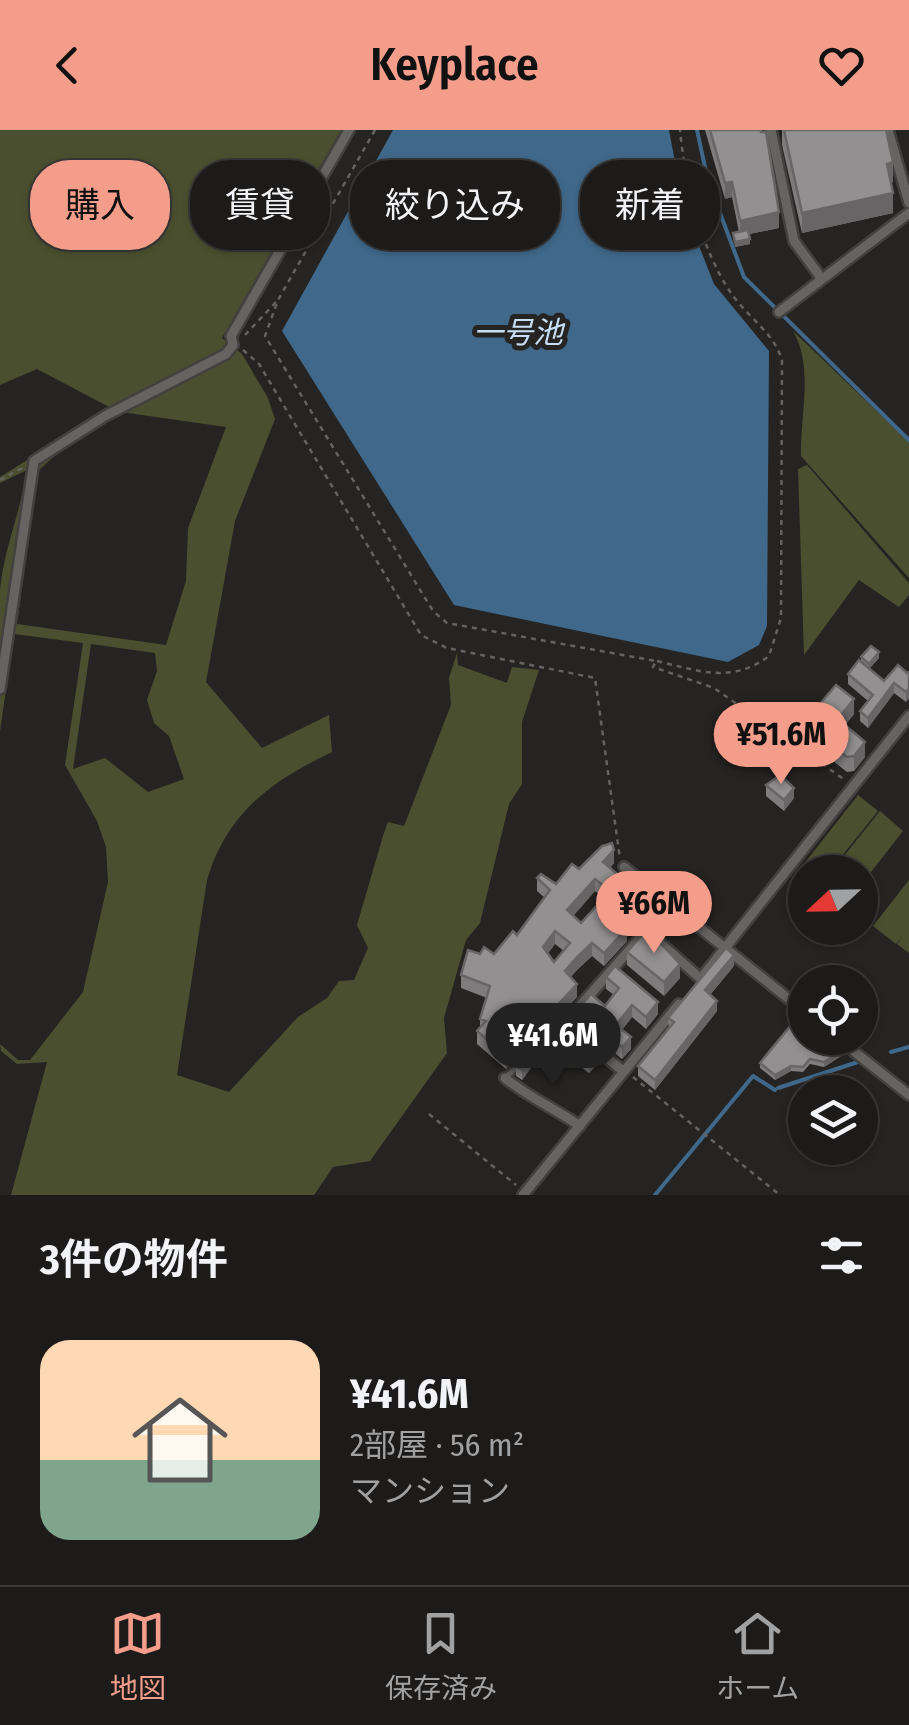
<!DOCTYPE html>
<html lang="ja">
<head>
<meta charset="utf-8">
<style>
	:root { --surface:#1c1b1a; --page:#292827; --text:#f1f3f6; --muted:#a0a1a2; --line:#3a3939; --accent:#f49d8b }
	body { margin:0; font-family:"Fira Sans Condensed","Noto Sans JP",sans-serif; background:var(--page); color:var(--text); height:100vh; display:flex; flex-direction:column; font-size:38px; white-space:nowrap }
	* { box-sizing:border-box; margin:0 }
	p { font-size:32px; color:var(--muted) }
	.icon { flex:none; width:55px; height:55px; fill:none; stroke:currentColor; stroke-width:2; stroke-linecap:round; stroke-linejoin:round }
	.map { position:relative; height:1065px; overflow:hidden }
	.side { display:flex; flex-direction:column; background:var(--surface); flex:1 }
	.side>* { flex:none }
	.hud { position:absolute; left:30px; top:30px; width:850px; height:90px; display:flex; gap:20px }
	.needle { width:65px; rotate:248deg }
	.tools { position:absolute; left:788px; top:725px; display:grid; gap:20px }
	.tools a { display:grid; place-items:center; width:90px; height:90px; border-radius:50%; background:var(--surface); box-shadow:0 2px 8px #0004,0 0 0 2px var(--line); font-size:50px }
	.price { position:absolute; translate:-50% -85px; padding:0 22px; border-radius:35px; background:var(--accent); color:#111; font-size:32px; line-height:65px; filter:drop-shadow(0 2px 5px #0008) }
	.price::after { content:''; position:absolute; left:50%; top:60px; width:30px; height:22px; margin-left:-15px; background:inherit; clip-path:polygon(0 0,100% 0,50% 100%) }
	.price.current { background:#222; color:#fff }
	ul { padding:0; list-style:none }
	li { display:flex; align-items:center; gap:30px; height:250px; padding:0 40px }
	li span { display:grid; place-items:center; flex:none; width:280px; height:200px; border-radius:30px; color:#555 }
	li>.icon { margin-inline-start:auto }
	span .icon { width:120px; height:120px; fill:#fffc; stroke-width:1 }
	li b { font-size:42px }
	h2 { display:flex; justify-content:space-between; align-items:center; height:120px; padding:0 40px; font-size:42px }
	.tag { padding:0 35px; border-radius:40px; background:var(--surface); box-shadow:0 2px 8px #0004,0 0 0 2px var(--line); font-size:35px; line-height:90px }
	.tag.current { background:var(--accent); color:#111 }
	header { display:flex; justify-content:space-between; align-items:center; height:130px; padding:0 40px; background:var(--accent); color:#111; font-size:45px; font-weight:600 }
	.tab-bar { display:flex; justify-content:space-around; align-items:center; height:140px; border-top:2px solid var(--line); background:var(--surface); font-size:28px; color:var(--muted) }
	.tab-bar a { display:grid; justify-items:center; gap:5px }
	.tab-bar .current { color:var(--accent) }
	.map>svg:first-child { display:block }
	.green { fill:#4a502f; fill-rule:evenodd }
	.water { fill:#40688a }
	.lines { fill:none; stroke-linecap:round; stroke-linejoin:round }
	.stream { stroke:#40688a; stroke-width:4 }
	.service-casing { stroke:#42413f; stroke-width:10 }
	.minor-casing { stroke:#42413f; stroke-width:14 }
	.path { stroke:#646361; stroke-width:2.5; stroke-dasharray:5 5; stroke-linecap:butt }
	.service { stroke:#656461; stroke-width:5 }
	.minor { stroke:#656461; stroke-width:9 }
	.wall { fill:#7e7c7d; fill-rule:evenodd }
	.shaded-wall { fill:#676566 }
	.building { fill:#939091; stroke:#676566; stroke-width:2.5; fill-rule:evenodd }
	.labels { text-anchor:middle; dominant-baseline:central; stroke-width:10; stroke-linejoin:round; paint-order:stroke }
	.water-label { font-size:30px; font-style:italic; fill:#c7dff6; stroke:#252422 }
</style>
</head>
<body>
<header><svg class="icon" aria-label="back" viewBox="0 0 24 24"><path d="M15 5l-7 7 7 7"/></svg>Keyplace<svg class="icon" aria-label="heart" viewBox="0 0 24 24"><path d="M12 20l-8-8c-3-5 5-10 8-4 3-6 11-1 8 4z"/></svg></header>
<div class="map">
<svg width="909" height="1065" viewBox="0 0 909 1065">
	<rect width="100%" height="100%" fill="#252422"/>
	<g class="green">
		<path d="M0,0h341l-119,208 20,16 26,44 7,21 -40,102 -29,161 56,66 67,-33 3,37c-61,29 -105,61 -125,128l-30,195 52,17 69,-75 29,-19 12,-17 15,-1 14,-32 -11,-23 26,-89 5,-14 16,4 47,-121 -2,-27 8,-25 1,12 49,18 5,-16 27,3 -17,52v62l-13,20 -29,119 -14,17 -22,78 3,35 -77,108 -37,6 -19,28h-303l36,-133 -30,2 -16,-13 -1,-7 18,16h12l53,-68 25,-110 -2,-35 -9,-26 -32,-56 18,-122 -69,-9 -14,97c0,-46 0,-95 0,-141 4,-42 21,-79 27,-120l-27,13v-6l111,-69 -74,-39 -37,16zM121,282l105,15 -38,101 -2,53 -20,64 -149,-21 21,-153 37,-34zM91,514l64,9 2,18 -10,29 7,23 15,13 15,43 -36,13 -43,-34 -32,11z"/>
		<path d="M793,201l116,111v136l-108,-122c-1,-41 13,-89 -8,-125z"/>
		<polygon points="807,335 909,453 909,465 899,477 859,450 804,525 798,339"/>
		<polygon points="858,665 878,681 829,742 800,739"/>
		<polygon points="880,681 903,701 860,756 860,742 831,742"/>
		<polygon points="909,750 909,823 897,814 903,806 896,814 873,796"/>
	</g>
	<polygon class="water" points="393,0 669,0 683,75 714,154 769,221 767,496 759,515 728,532 454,475 282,201"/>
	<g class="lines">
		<g class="stream">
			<polyline points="697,0 708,51 744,147 909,310"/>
			<polyline points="891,922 909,917"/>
			<polyline points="778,958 861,931"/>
			<polyline points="655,1065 753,946 775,960"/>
		</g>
		<defs>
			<polyline id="service" points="505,948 564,893"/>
			<g id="minor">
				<polyline points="771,0 794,111 819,145"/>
				<polyline points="888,0 909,73"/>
				<polyline points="779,182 909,83"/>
				<polyline points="0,559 34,331 105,286 226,224 233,215 231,206 349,0"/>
				<polyline points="624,737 805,882"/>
				<polyline points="658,811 701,849"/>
				<polyline points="702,847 909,586"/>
				<polyline points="837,908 909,965"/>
				<polyline points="623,941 565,893 670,774"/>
				<path d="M505,948c26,21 49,30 75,48"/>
				<polyline points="523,1065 679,874"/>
			</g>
		</defs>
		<use href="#service" class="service-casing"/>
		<use href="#minor" class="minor-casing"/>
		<g class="path">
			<polyline points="375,0 278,170 265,206 433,481 447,493 656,531 653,537 714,558 845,650"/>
			<polyline points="245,205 277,171"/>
			<polyline points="243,220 259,234 421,505 447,518 595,548 620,729"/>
			<polyline points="0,350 24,337"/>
			<path d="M657,531c42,10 75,23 112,-5l12,-38 1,-257c-7,-28 -35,-44 -51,-68 -30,-44 -46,-110 -51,-163"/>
			<polyline points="633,947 780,1065"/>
			<polyline points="429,984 516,1055"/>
		</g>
		<use href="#service" class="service"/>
		<use href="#minor" class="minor"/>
	</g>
	<g class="wall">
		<polygon points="705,0 761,0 779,98 749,104 750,114 735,117 733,103 739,102 732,67 725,69"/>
		<polygon points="782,0 886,0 893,52 891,53 893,83 802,103 782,15"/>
		<polygon points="861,527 879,528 869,539 884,551 907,543 906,572 894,563 868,598 860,591 860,581 868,571 848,554 848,544 861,532"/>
		<polygon points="854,584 845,595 865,627 854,641 847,642 804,608 804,593"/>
		<polygon points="766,655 794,668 784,681 766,666"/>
		<path d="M614,733l-4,5 44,42 -15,17 -10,-8 -5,6 3,16 -23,25 -12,-10 -15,14 -7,7 7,20 -36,39 -18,-11 -10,15 4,18 -11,11 -29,-25v-13l3,-4v-8l7,-21 -26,-10v-13l19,-21h14l23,-19 28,-37 -8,-7v-13l19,6 23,-15zM595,761l8,7 -22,25 -8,-7zM555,814l9,7 -10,11 -6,-9z"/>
		<polygon points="627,822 680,848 664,866 627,835"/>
		<polygon points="734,836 710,865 717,881 655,960 638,946 638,936 669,899 668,888"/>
		<polygon points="606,847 658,884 646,899 632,887 622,900 631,919 622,929 577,892 577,880 605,876 614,865 606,859"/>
		<polygon points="551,903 599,932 589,943 551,914"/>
		<polygon points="544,920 522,950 516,946 516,936"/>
		<polygon points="843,925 824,937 810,934 803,942 791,941 775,950 760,938 760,933"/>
	</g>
	<g class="shaded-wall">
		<polygon points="893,32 893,52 887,54 887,34"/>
		<polygon points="732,52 732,67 725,69 725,53"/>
		<polygon points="893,63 893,83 802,103 802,83"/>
		<polygon points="779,82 779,98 740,106 740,91"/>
		<polygon points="750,109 750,114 735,117 735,112"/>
		<polygon points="879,522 879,528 869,539 869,534"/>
		<polygon points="894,553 894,563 868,598 868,588"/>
		<polygon points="909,559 909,569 906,572 906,562"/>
		<polygon points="854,569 854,584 838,604 838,589"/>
		<polygon points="865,612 865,627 854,641 854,626"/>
		<polygon points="794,658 794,668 784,681 784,670"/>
		<polygon points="614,720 614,733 603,745 603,732"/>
		<polygon points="595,749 595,761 567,793 567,780"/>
		<polygon points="654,767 654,780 639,797 639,784"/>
		<polygon points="629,776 629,789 618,803 618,790"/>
		<polygon points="627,798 627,811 604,836 604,823"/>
		<polygon points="555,801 555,814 543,830 543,817"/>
		<polygon points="592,813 592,826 577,840 565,854 565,841 577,827"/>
		<polygon points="734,825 734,836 705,871 705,860"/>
		<polygon points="680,834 680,848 664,866 664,852"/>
		<polygon points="577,854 577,867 541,906 541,893"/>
		<polygon points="717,871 717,881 655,960 655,950"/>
		<polygon points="658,872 658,884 646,899 646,887"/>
		<polygon points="632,875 632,887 616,907 616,895"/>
		<polygon points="523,882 523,895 509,916 509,904"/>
		<polygon points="631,907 631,919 622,929 622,917"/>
		<polygon points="544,910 544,920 522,950 522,940"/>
		<polygon points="517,915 517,928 506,939 506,926"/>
		<polygon points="843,920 843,925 824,937 824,932"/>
		<polygon points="599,922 599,932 589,943 589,933"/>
		<polygon points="791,936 791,941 775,950 775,945"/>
	</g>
	<g class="building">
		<polygon points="710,0 761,0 761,2 766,2 779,82 740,91 732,52 725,53"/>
		<polygon points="784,0 886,0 893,32 887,34 893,63 802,83"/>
		<polygon points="748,100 750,109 735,112 733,103"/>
		<polygon points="871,516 879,522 869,534 861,527"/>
		<polygon points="859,530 884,551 898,535 907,543 909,542 909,559 906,562 894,553 868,588 860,581 873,565 848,544"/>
		<polygon points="836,555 854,569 838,589 865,612 854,626 847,627 804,593"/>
		<polygon points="780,645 794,658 784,670 766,655"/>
		<path d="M612,713l2,7 -11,12 33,28 4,-5 14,12 -15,17 -10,-8 -11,14 9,8 -23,25 -12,-10 -15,14 -12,14 12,13 -36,39 -18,-11 -14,22 8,11 -11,11 -29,-25 9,-10 -6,-2 10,-33 -29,-11 7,-25 12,4 4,-7 10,7 19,-23 4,4 33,-45 -13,-12 4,-4 15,10 16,-20 7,5 23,-23zM595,749l15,12 -29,32 -14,-13zM555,801l15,12 -16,19 -11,-15z"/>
		<polygon points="647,799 680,834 664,852 627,822"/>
		<polygon points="726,818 734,825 705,860 717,871 655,950 638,936 674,892 668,888"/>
		<polygon points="615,836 658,872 646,887 632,875 616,895 631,907 622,917 577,880 591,864 605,876 619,858 606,847"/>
		<polygon points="801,883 805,887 805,908 829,908 843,920 824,932 810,929 803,937 791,936 775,945 760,933"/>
		<polygon points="563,892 599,922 589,933 551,903"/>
		<polygon points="544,910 522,940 516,936"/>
	</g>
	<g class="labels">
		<g class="water-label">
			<text x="518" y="203">一号池</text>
		</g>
	</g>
</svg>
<div class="tools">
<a><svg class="needle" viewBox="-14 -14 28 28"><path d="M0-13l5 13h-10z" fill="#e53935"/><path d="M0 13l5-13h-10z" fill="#a0a1a2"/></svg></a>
<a><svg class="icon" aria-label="locate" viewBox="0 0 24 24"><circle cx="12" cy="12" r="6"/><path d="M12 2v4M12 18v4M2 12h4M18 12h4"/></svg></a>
<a><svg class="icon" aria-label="layers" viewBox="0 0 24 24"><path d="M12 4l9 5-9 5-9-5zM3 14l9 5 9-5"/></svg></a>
</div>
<b class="price" style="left:781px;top:657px">¥51.6M</b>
<b class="price" style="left:654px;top:826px">¥66M</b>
<b class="price current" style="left:553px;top:958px">¥41.6M</b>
<div class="hud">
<a class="tag current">購入</a>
<a class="tag">賃貸</a>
<a class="tag">絞り込み</a>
<a class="tag">新着</a>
</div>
</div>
<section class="side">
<h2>3件の物件<svg class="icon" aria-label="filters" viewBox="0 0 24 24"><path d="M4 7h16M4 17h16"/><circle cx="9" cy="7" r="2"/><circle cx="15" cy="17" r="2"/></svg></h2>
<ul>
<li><span style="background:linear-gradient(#ffd9b3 60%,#7fa58c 0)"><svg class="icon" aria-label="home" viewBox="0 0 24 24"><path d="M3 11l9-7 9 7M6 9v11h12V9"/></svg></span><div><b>¥41.6M</b><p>2部屋 · 56 m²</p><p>マンション</p></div></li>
</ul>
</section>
<nav class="tab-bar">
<a class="current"><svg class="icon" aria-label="map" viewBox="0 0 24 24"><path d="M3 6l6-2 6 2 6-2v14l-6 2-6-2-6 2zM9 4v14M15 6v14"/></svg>地図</a>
<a><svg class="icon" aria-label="saved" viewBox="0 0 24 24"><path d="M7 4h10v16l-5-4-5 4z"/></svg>保存済み</a>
<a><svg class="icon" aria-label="home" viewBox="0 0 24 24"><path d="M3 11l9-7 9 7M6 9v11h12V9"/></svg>ホーム</a>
</nav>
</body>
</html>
